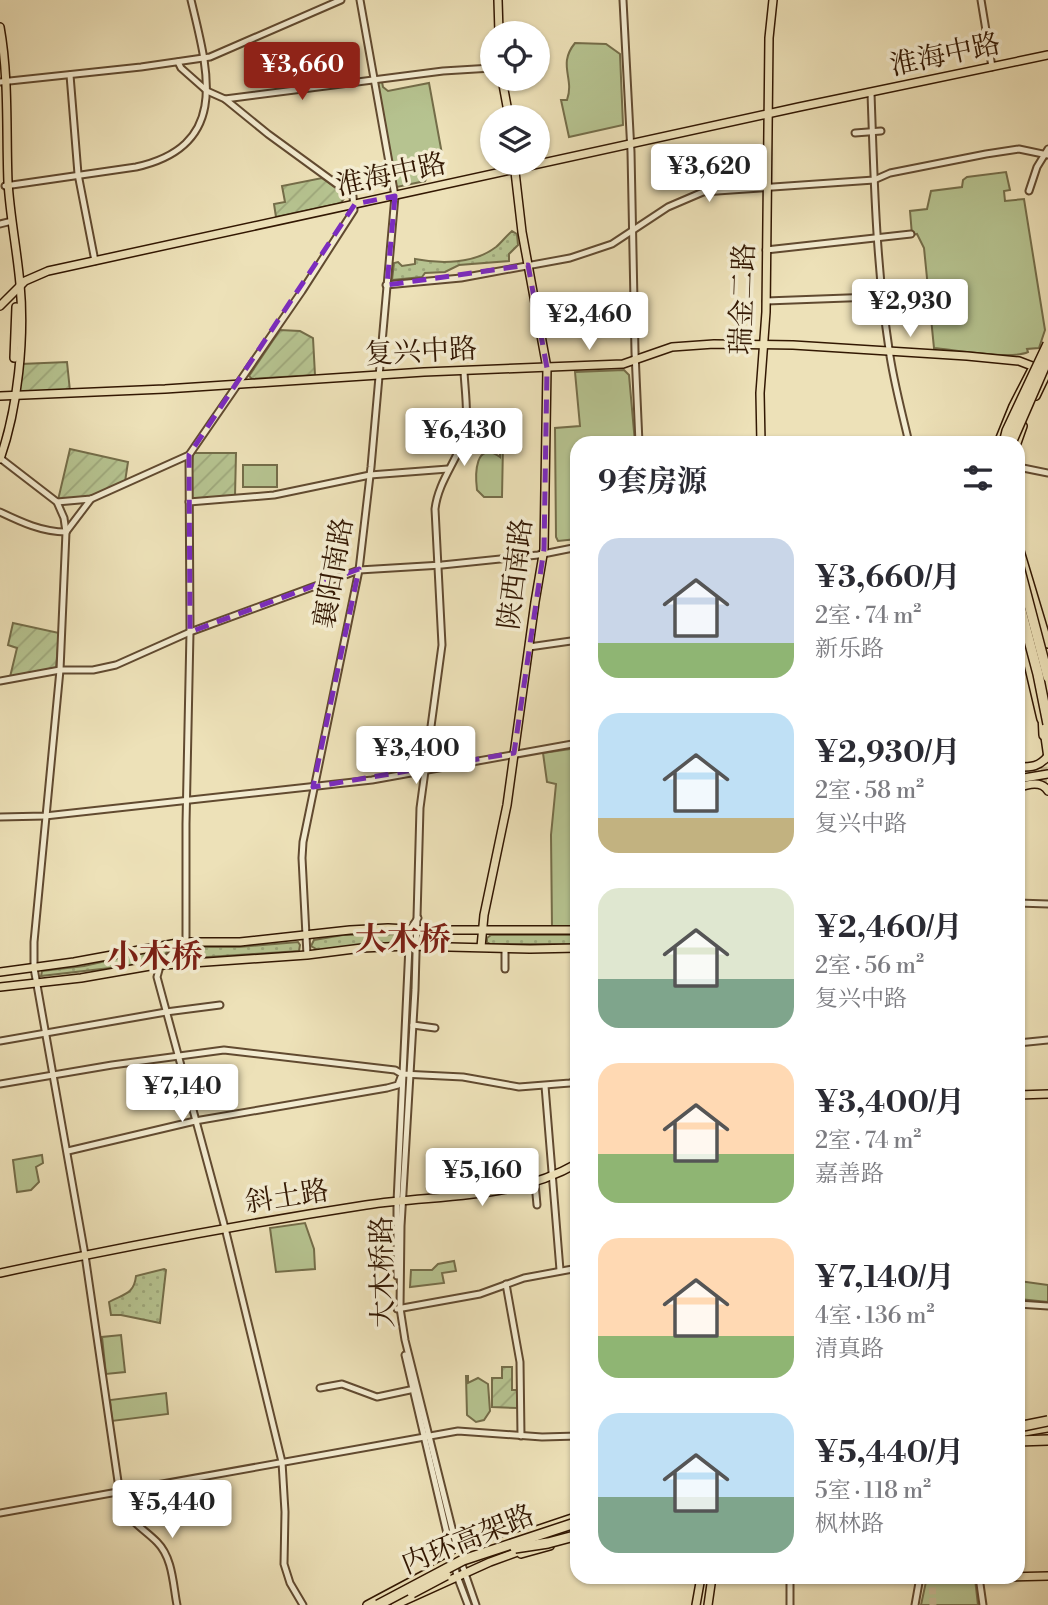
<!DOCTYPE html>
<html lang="zh">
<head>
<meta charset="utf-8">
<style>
	:root { --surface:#fff; --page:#f2f2f3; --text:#2b2b33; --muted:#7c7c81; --accent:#8f2418 }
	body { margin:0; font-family:"Libre Bodoni","Noto Serif SC",serif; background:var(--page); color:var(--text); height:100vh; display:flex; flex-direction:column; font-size:26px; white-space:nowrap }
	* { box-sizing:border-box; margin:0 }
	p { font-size:23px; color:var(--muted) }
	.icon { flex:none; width:38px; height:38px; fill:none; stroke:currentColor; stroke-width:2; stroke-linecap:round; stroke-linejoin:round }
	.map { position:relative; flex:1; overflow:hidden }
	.panel { position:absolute; left:570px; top:436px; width:455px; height:1148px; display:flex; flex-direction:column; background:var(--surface); border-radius:21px; box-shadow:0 2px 5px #0004 }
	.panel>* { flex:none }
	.fabs { position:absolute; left:480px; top:21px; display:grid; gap:14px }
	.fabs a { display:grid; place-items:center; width:70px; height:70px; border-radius:50%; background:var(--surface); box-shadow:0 2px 5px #0004; font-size:35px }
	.price { position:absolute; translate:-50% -60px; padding:0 16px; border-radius:7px; background:#fff; color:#222; font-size:23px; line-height:46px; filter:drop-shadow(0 2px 4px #0008) }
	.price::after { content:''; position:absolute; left:50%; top:42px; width:21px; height:16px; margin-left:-10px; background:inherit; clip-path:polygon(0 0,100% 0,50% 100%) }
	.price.on { background:var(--accent); color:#fff }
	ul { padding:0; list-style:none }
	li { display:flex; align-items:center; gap:21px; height:175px; padding:0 28px }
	li span { display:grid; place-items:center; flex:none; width:196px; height:140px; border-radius:21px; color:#555 }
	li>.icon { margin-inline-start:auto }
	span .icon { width:84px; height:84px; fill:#fffc; stroke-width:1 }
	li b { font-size:30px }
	h2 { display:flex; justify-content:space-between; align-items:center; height:84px; padding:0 28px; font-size:30px }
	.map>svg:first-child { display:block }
	.grass { fill:url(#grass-dots); stroke:#746d49; stroke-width:2 }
	.park { fill:#b6c390; stroke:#746d49; stroke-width:2 }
	.garden { fill:url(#garden-furrows); stroke:#746d49; stroke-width:2 }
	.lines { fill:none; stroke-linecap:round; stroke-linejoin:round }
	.major-tunnel { stroke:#c8b994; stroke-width:7; stroke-dasharray:7 3.5; stroke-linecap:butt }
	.minor-casing { stroke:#614a30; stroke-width:9 }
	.major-casing { stroke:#321702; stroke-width:10 }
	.highway-casing { stroke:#321702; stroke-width:12 }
	.minor { stroke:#f3ecd1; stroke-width:5 }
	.major { stroke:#ede1b8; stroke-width:7 }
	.highway { stroke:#ede1b8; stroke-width:9 }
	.highway-bridge-casing { stroke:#321702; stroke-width:12; stroke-linecap:butt }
	.highway-bridge { stroke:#ede1b8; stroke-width:9 }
	.marked { fill:none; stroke:#7b2cbf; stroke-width:5; stroke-dasharray:14 9; stroke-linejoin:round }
	.labels { text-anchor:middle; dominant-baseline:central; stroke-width:7; stroke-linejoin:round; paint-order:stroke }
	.street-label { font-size:28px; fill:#321702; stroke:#f3ecd1 }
	.quarter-label { font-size:32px; font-weight:bold; fill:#7a1f14; stroke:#f3ecd1 }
</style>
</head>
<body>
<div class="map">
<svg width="1048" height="1605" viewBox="0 0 1048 1605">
	<defs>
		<pattern id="grass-dots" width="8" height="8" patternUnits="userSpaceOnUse" patternTransform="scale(1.75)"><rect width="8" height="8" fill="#b6c390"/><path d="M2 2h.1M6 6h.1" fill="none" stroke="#9da77b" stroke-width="1.8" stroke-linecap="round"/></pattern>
		<pattern id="garden-furrows" width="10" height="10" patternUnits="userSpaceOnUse" patternTransform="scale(1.75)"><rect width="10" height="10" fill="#b6c390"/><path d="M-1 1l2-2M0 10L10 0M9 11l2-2" fill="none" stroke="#9da77b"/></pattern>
	</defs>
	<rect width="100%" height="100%" fill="#ede1b8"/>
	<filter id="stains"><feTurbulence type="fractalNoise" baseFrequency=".00286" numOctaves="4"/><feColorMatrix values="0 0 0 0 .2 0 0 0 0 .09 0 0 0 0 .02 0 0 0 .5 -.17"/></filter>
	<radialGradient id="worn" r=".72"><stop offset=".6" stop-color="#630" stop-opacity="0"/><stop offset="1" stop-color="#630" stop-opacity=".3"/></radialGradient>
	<g class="grass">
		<path d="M512,231l5,3 1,11 -9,9v7l-50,4 -14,7 -20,1 -3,4 -30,3 2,-17 4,-1 4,4 13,-2v-5c26,5 59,5 81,-12 6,-5 10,-11 16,-16z"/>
		<polygon points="405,934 407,936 405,944 318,950 311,946 314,940 343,935"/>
		<polygon points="491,935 577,935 577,944 490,944 487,942 487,938"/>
		<polygon points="298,942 300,945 299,951 193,958 191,955 192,947 239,947"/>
		<polygon points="163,948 166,948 167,952 159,961 153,963 41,976 42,971 84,966"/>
		<path d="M164,1269l2,1 -6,53 -39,-8h-10l-2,-13c14,-8 25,-7 27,-26z"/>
	</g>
	<g class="park">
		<path d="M575,43l31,1 14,10 3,71 -54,12 -8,-37h6c8,-22 -10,-35 8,-57z"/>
		<polygon points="377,82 382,82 383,87 388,91 429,83 442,154 435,161 425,181 397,187 395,184 376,84"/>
		<path d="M1006,172l4,18 -6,1 1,10 19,-2 21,131 -6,18 -12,1 1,3c-16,8 -73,-2 -94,-4l-10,-100 -7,-14 -5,1 -2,-24 17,-2 4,-18 31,-4 1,-7 4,-3z"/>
		<polygon points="624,370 629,375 635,443 578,443 577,539 558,541 556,537 555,428 580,426 575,372"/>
		<path d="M500,445h3l-1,52h-18l-7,-7c-2,-16 -2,-50 23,-33z"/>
		<rect x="243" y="465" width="34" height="22"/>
		<polygon points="577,748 577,926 552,927 551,835 556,784 547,782 543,753"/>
		<polygon points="42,1155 43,1163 36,1167 39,1182 31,1190 17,1192 13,1160"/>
		<polygon points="305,1223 314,1249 315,1269 276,1272 270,1228"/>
		<polygon points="454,1261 456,1271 442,1273 444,1283 410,1287 411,1270 432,1270 438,1264"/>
		<polygon points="1019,1281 1048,1285 1048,1302 1019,1299"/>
		<polygon points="121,1335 125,1372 106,1374 102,1337"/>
		<polygon points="466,1376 468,1376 468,1383 478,1378 488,1384 490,1411 484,1420 476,1422 467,1415"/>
		<polygon points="166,1393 168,1414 112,1421 110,1400"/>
		<polygon points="927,1577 972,1577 975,1579 978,1605 921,1605"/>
	</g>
	<g class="garden">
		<polygon points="322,178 346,195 341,203 276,217 274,204 285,202 282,186"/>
		<polygon points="280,330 300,331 313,338 315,375 252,379 249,376"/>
		<polygon points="67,362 70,391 17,394 21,364"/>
		<polygon points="70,449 128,462 125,482 89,497 58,500"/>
		<polygon points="193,453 236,453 235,496 190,500"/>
		<polygon points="13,623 59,633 56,668 10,677 17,648 8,645"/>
		<polygon points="502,1367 512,1367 512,1390 517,1390 517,1408 492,1407 492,1378 502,1378"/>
	</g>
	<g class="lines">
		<g class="major-tunnel">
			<polyline points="1041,771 1048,770"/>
			<polyline points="1040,780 1048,780"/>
			<polyline points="932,1577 933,1605"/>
		</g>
		<defs>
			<g id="minor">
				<polyline points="623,0 631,152 635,352 639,443"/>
				<polyline points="981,0 992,67"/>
				<polyline points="70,75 78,174 95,261"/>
				<polyline points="0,82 141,67 210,57 341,0"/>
				<path d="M871,93c3,85 5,171 18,256 4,31 13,63 20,94"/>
				<polyline points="225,99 443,71 492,68"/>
				<polyline points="855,133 881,131"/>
				<path d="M5,186l131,-19c95,-21 72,-96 55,-167"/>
				<polyline points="1029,191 1037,167 1048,149"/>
				<polyline points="0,224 12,221"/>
				<polyline points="766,250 911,234"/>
				<polyline points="386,285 461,278 570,258 612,244 668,207 703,192 874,180 890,173 986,154 1019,149 1048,155"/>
				<polyline points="766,301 928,295"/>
				<path d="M464,371c1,23 6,49 -2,72 -9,23 -24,41 -27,66l7,136 -22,163 -5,182 -14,236 -1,82 5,32 54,216 17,49"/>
				<polyline points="189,455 190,632 186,824 186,942 190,963"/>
				<path d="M0,458l57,44 7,16 2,14 -6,138 -26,272v26l51,287 36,247c8,20 22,26 36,40 16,16 16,43 20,63"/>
				<polyline points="1018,467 1048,473"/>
				<polyline points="57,502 91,499 189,455 302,291 354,210 353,196 268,134 225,99 207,91 181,68 178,62"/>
				<polyline points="189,502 274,495 370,475 448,469"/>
				<path d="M0,512c21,10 42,20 66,20"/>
				<polyline points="66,532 91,499"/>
				<polyline points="529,647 578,640"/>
				<polyline points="0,681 60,670 93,670 116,665 190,632 359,570 442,565 538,555 578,547"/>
				<polyline points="0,817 45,816 372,780 578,743"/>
				<polyline points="1018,903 1048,904"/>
				<polyline points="183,942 160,966 157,977 225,1228 282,1462 285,1512 284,1564 290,1583 303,1605"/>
				<polyline points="505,948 505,969"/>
				<polyline points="575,948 578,1039"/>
				<polyline points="307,955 302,858 303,842 359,570 371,467 395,196 360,0"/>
				<polyline points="413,1025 435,1028"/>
				<polyline points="0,1041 166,1012 220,1005"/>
				<polyline points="1018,1043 1048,1040"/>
				<polyline points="0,1084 112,1065 224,1050 395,1070 402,1074 463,1077 519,1087 570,1083 578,1080"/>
				<polyline points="545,1086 560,1270"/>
				<polyline points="68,1151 195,1121 387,1088 398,1085 401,1077"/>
				<polyline points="535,1183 537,1205"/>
				<polyline points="397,1276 397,1202 409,946 411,928 418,918"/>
				<polyline points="506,1284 520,1362 521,1436"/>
				<polyline points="1018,1304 1048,1306"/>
				<polyline points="397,1309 480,1294 524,1278 578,1268"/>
				<polyline points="405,1355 457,1576 468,1605"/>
				<polyline points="320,1388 342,1384 377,1397 410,1390"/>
				<polyline points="0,1513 458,1431 542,1437 578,1436"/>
				<polyline points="790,1577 790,1605"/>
				<polyline points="979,1577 983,1605"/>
				<polyline points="915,1605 920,1577"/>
			</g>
			<g id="major">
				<polyline points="498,0 499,33"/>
				<path d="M0,27c9,50 6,104 8,155 2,34 9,68 12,102 5,54 -2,124 -20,175"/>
				<polyline points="502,79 509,117"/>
				<polyline points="0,306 25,281 48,271 799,107 1048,55"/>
				<polyline points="14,358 16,307"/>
				<polyline points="0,396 165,389 424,372 623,364 672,347 714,344 793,345 967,356 1019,361 1048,372"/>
				<polyline points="1036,396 1048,371"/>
				<polyline points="761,443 760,393 766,312 769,38 773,0"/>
				<polyline points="998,443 1013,406 1031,371"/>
				<polyline points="1017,443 1023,426"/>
				<polyline points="1018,544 1048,644"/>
				<polyline points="1018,621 1041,719"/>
				<polyline points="1044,730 1048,758"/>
				<path d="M1018,767c14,0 21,0 30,-11"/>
				<polyline points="1018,779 1048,774"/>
				<path d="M1018,788c10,-4 24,-7 30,3"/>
				<polyline points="481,947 484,915 507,805 535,602 544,549 547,368 522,232 514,163"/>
				<polyline points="0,972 74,962 183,942 240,942 350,930 388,928 428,930 578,930"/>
				<polyline points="0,987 81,978 150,966 307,955 362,948 409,946 530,949 578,948"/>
				<polyline points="1018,1095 1048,1094"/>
				<path d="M0,1273c121,-26 243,-49 366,-68 73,-11 146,-4 212,-42"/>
				<polyline points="492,1545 578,1516"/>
				<polyline points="521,1554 550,1546"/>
				<polyline points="1007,1577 1048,1576"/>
				<polyline points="367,1605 459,1556 496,1545"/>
				<polyline points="395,1605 490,1562 523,1550"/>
				<polyline points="696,1605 701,1577"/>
				<polyline points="708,1605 712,1577"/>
			</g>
			<g id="highway">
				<polyline points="1043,714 1044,735"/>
				<polyline points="1018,1432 1048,1427"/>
				<polyline points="1018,1441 1048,1440"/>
			</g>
		</defs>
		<use href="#minor" class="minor-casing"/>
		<use href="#major" class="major-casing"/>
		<use href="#highway" class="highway-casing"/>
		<use href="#minor" class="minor"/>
		<use href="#major" class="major"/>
		<use href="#highway" class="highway"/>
		<defs>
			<g id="highway-bridge">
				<polyline points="1004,443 1007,431 1048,344"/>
				<polyline points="1011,443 1048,358"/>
				<polyline points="1018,563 1048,677"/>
				<polyline points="1018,599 1038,674 1048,724"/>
				<polyline points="1018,1427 1048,1421"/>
				<polyline points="515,1548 548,1543 578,1535"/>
				<polyline points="412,1593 446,1575"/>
				<polyline points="378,1605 463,1560 578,1522"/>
			</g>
		</defs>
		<use href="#highway-bridge" class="highway-bridge-casing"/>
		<use href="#highway-bridge" class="highway-bridge"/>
	</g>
	<path class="marked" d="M395,196l-8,89 141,-20 19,103 -3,181 -30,204 -201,34 46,-218 -169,63 -1,-177 166,-251z"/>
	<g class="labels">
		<g class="street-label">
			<text transform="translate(945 55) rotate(-12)">淮海中路</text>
			<text transform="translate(391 175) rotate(-12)">淮海中路</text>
			<text transform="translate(743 299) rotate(-88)">瑞金二路</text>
			<text transform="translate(421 352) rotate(-3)">复兴中路</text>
			<text transform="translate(334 573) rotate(-80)">襄阳南路</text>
			<text transform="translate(516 574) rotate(-83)">陕西南路</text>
			<text transform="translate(287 1197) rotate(-9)">斜土路</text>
			<text transform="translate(383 1272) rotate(-91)">大木桥路</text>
			<text transform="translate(468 1540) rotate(-22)">内环高架路</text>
		</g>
		<g class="quarter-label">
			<text x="403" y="940">大木桥</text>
			<text x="155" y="957">小木桥</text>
		</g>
	</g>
	<rect width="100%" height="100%" filter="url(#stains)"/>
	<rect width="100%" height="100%" fill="url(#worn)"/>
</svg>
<div class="fabs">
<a><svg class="icon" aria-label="locate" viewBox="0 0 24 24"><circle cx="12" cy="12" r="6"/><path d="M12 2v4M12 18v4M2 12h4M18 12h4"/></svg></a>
<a><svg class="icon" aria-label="layers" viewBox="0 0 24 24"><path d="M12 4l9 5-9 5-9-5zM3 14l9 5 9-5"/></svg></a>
</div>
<b class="price on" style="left:302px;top:102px">¥3,660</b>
<b class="price" style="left:709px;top:204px">¥3,620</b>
<b class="price" style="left:910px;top:339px">¥2,930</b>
<b class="price" style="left:589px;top:352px">¥2,460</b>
<b class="price" style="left:464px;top:468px">¥6,430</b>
<b class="price" style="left:416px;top:786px">¥3,400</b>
<b class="price" style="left:182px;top:1124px">¥7,140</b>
<b class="price" style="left:482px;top:1208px">¥5,160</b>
<b class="price" style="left:172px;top:1540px">¥5,440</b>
<section class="panel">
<h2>9套房源<svg class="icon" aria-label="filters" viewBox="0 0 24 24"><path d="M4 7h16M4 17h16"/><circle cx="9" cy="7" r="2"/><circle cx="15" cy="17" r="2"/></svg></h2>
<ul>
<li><span style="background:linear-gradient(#c9d6e8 75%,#8fb573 0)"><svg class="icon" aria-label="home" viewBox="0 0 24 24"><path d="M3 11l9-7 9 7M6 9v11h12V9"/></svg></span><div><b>¥3,660/月</b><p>2室 · 74 m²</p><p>新乐路</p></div></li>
<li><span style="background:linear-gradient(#bfe0f5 75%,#c2b280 0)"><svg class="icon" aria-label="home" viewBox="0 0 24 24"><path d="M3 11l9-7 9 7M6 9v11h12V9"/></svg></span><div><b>¥2,930/月</b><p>2室 · 58 m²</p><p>复兴中路</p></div></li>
<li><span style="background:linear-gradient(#dfe7d0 65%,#7fa58c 0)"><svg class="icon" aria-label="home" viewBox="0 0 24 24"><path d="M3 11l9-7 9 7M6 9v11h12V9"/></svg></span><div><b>¥2,460/月</b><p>2室 · 56 m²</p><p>复兴中路</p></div></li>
<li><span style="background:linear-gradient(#ffd9b3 65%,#8fb573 0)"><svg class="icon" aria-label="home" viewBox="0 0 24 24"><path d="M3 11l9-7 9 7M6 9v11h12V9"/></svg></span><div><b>¥3,400/月</b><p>2室 · 74 m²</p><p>嘉善路</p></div></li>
<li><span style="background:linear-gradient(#ffd9b3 70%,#8fb573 0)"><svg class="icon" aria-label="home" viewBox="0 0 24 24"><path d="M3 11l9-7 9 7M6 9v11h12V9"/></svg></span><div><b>¥7,140/月</b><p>4室 · 136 m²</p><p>清真路</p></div></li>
<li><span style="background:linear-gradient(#bfe0f5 60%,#7fa58c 0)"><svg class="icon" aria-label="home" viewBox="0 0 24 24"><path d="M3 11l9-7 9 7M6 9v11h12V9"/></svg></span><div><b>¥5,440/月</b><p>5室 · 118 m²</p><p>枫林路</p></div></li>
</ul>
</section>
</div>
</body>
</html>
